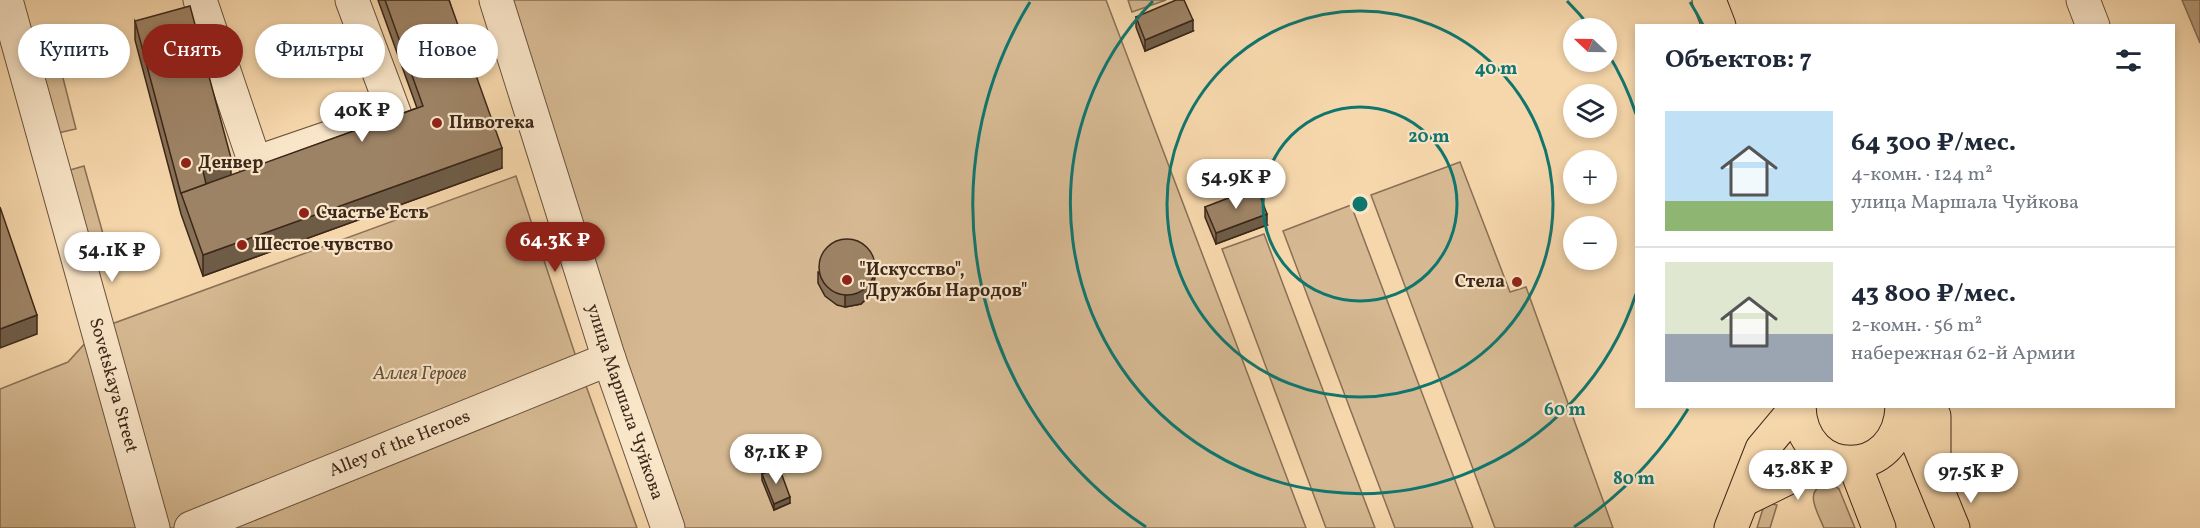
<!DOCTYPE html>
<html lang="ru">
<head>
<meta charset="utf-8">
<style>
	:root { --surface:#fff; --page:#f6f6f7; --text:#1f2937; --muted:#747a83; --line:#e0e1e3; --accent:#8f2418 }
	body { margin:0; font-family:Vollkorn,serif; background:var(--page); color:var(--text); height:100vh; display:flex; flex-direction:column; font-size:22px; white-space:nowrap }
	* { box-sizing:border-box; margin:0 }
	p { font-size:20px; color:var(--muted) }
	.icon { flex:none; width:33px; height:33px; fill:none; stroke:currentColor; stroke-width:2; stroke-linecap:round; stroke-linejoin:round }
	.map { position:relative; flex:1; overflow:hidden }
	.sheet { position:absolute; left:1635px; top:24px; width:540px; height:384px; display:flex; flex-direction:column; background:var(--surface); border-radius:0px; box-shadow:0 3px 9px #0003 }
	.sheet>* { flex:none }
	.banner { position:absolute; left:18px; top:24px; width:570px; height:54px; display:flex; gap:12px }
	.needle { width:39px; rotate:292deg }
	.controls { position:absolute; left:1563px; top:18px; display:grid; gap:12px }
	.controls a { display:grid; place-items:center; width:54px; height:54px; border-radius:50%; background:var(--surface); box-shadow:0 3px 9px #0003; font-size:30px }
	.price { position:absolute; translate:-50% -51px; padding:0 14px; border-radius:21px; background:#fff; color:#222; font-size:20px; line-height:39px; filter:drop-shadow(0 2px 3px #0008) }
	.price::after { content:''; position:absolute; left:50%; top:36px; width:18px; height:14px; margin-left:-9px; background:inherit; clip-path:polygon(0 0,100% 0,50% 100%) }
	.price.on { background:var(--accent); color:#fff }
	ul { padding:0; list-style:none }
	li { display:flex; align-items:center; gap:18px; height:150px; padding:0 30px }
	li+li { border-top:2px solid var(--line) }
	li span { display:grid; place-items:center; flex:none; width:168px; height:120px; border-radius:0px; color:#555 }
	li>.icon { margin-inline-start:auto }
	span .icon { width:72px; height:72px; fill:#fffc; stroke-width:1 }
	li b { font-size:26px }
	h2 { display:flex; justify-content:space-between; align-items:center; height:72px; padding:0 30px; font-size:26px }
	.pill { padding:0 21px; border-radius:27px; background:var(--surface); box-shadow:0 3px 9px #0003; font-size:21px; line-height:54px }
	.pill.on { background:var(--accent); color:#fff }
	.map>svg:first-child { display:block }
	.green { fill:#d6b992; stroke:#897056; stroke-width:1.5 }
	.water { fill:#b79b79; stroke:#866d53; stroke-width:1.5 }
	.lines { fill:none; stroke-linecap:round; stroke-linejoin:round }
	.minor-casing { stroke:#6a533e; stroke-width:35 }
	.major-casing { stroke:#3c2719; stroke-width:35 }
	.minor { stroke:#f9e5c8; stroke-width:33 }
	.major { stroke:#f6d7ab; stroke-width:33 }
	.wall { fill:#877157; stroke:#3c2719; stroke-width:1.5 }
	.shaded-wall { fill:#6e5c47; stroke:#3c2719; stroke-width:1.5 }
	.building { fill:#9d8365; stroke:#3c2719; stroke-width:1.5 }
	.ring { fill:none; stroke:#0f766e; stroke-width:3 }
	.poi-dot { fill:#8f2418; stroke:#f9e5c8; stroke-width:2 }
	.labels { text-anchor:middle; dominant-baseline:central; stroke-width:4.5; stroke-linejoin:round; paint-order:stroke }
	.poi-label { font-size:18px; font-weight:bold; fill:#3c2719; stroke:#f9e5c8; text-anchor:start }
	.park-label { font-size:18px; font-style:italic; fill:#624c37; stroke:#f9e5c8 }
	.street-label { font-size:18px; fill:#3c2719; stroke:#f9e5c8 }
	.centre { fill:#0f766e; stroke:#f9e5c8; stroke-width:3 }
	.ring-label { font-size:18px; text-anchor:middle; font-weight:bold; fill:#0f766e; stroke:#f9e5c8; stroke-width:4.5; stroke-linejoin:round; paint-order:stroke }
</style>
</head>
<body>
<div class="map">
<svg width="2200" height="528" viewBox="0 0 2200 528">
	<rect width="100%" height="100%" fill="#f6d7ab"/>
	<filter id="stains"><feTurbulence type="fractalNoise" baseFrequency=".00333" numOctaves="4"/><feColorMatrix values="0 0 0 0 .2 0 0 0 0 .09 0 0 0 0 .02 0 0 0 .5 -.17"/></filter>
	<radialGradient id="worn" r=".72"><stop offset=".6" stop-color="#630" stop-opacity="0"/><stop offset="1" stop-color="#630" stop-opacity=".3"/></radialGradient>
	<g class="green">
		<polygon points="512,0 1106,0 1306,528 681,528 625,357"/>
		<polygon points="1128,0 1166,0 1132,12"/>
		<polygon points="51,31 76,129 53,134 28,37"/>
		<polygon points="1460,162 1510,292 1526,287 1613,528 1495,528 1371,195"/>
		<polygon points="84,166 107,248 86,254 63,172"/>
		<polygon points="516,176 580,369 637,528 0,528 0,389 68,362 98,329"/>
		<polygon points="1351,205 1473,528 1395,528 1283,231"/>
		<polygon points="1264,234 1375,528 1326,528 1222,249"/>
		<path d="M1830,482l9,7 16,39h-31c-8,-19 -22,-39 6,-46z"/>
		<polygon points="1765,502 1777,505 1770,528 1757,528"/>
	</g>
	<polygon class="water" points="2182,0 2200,0 2200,43"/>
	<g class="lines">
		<defs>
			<g id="minor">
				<path id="s1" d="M6,0l147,528"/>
				<polyline points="200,0 255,163 395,115 352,0"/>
				<path id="s2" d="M496,0l113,359 59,169"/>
				<polyline points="2083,0 2093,26"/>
				<path id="s3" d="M191,528l418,-169"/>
			</g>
			<g id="major">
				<polyline points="1709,0 1719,26"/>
				<path d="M1799,406c2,75 101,75 103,0"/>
				<polyline points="1903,406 1953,528"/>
				<polyline points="1929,406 1934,416 1934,467"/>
				<polyline points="1854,463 1879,528"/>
				<polyline points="1743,500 1804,470 1839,462"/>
				<polyline points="1731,528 1762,449 1798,406"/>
			</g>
		</defs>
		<use href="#minor" class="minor-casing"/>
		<use href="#major" class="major-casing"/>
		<use href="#minor" class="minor"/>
		<use href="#major" class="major"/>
	</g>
	<g class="wall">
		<polygon points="378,0 449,0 502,168 203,276 181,214 135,40 135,21 231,176 417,108"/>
		<polygon points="1136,17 1193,31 1145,51 1136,27"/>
		<polygon points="1205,207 1267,225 1216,244 1205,217"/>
		<polygon points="818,272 875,277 874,285 867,298 861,304 845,307 837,305 825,296 818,283"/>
		<polygon points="762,474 790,503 774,510 762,480"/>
	</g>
	<g class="shaded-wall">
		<polygon points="1193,20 1193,31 1145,51 1145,40"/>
		<polygon points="502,148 502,168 203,276 203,255"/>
		<polygon points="231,158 231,177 202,185 202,166"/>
		<polygon points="1267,214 1267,225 1216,244 1216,233"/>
		<polygon points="875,266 874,285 867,298 861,304 845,307 845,296"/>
		<polygon points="37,315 37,334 0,348 0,329"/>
		<polygon points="790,497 790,503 774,510 774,504"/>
	</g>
	<g class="building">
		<polygon points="385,0 449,0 502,148 203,255 181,193 423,106"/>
		<polygon points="1176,0 1184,0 1193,20 1145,40 1136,17"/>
		<polygon points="190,6 231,158 202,166 206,184 181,193 181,194 135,21"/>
		<polygon points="1257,187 1267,214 1216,233 1205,207"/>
		<polygon points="0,207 37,315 0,329"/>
		<circle cx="847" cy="267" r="28"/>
		<polygon points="779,467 790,497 774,504 762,474"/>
	</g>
	<g class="ring">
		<circle cx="1360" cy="204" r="97"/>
		<circle cx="1360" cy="204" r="193"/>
		<path d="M1636 294A290 290 0 1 1 1153 1M1567 1A290 290 0 0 1 1590 27M1607 52A290 290 0 0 1 1636 114"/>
		<path d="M1688 409A387 387 0 0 1 1574 527M1146 527A387 387 0 0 1 1030 2M1690 2A387 387 0 0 1 1703 25"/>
	</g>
	<g class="poi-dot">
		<circle cx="437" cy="123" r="6"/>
		<circle cx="186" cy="163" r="6"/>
		<circle cx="304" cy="213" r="6"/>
		<circle cx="242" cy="245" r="6"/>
		<circle cx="847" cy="280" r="6"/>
		<circle cx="1517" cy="282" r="6"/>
	</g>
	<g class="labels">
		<g class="poi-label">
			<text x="449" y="123">Пивотека</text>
			<text x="198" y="163">Денвер</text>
			<text x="316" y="213">Счастье Есть</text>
			<text x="254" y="245">Шестое чувство</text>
			<text x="859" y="270">"Искусство",<tspan x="859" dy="21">"Дружбы Народов"</tspan></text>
			<text x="1505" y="282" text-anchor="end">Стела</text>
		</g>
		<g class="park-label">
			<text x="420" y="374">Аллея Героев</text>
		</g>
		<g class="street-label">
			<text stroke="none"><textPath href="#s1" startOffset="400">Sovetskaya Street</textPath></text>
			<text stroke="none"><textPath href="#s2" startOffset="422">улица Маршала Чуйкова</textPath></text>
			<text stroke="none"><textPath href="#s3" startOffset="225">Alley of the Heroes</textPath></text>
		</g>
	</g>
	<circle cx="1360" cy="204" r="9" class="centre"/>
	<g class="ring-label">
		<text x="1496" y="74">40 m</text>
		<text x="1429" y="142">20 m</text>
		<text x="1565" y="415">60 m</text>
		<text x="1634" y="484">80 m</text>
	</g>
	<rect width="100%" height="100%" filter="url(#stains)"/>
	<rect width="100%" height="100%" fill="url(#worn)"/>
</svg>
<div class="controls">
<a><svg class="needle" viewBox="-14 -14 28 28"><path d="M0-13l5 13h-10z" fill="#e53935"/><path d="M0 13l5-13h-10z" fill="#747a83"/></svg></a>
<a><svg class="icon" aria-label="layers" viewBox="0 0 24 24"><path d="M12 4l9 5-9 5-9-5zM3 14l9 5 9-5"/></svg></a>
<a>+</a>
<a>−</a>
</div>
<b class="price" style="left:362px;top:143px">40K ₽</b>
<b class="price" style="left:1236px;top:210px">54.9K ₽</b>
<b class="price on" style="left:555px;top:273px">64.3K ₽</b>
<b class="price" style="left:112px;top:283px">54.1K ₽</b>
<b class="price" style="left:776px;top:485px">87.1K ₽</b>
<b class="price" style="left:1798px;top:501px">43.8K ₽</b>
<b class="price" style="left:1971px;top:504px">97.5K ₽</b>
<div class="banner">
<a class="pill">Купить</a>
<a class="pill on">Снять</a>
<a class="pill">Фильтры</a>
<a class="pill">Новое</a>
</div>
<section class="sheet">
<h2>Объектов: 7<svg class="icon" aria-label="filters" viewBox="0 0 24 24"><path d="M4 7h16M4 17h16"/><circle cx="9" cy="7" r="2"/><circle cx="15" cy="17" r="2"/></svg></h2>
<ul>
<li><span style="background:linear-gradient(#bfe0f5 75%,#8fb573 0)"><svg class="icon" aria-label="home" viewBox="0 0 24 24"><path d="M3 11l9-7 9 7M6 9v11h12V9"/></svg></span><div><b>64 300 ₽/мес.</b><p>4-комн. · 124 m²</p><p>улица Маршала Чуйкова</p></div></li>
<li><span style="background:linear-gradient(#dfe7d0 60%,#9aa5b1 0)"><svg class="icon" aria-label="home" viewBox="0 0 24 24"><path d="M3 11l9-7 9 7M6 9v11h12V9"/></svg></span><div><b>43 800 ₽/мес.</b><p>2-комн. · 56 m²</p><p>набережная 62-й Армии</p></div></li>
</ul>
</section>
</div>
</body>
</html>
